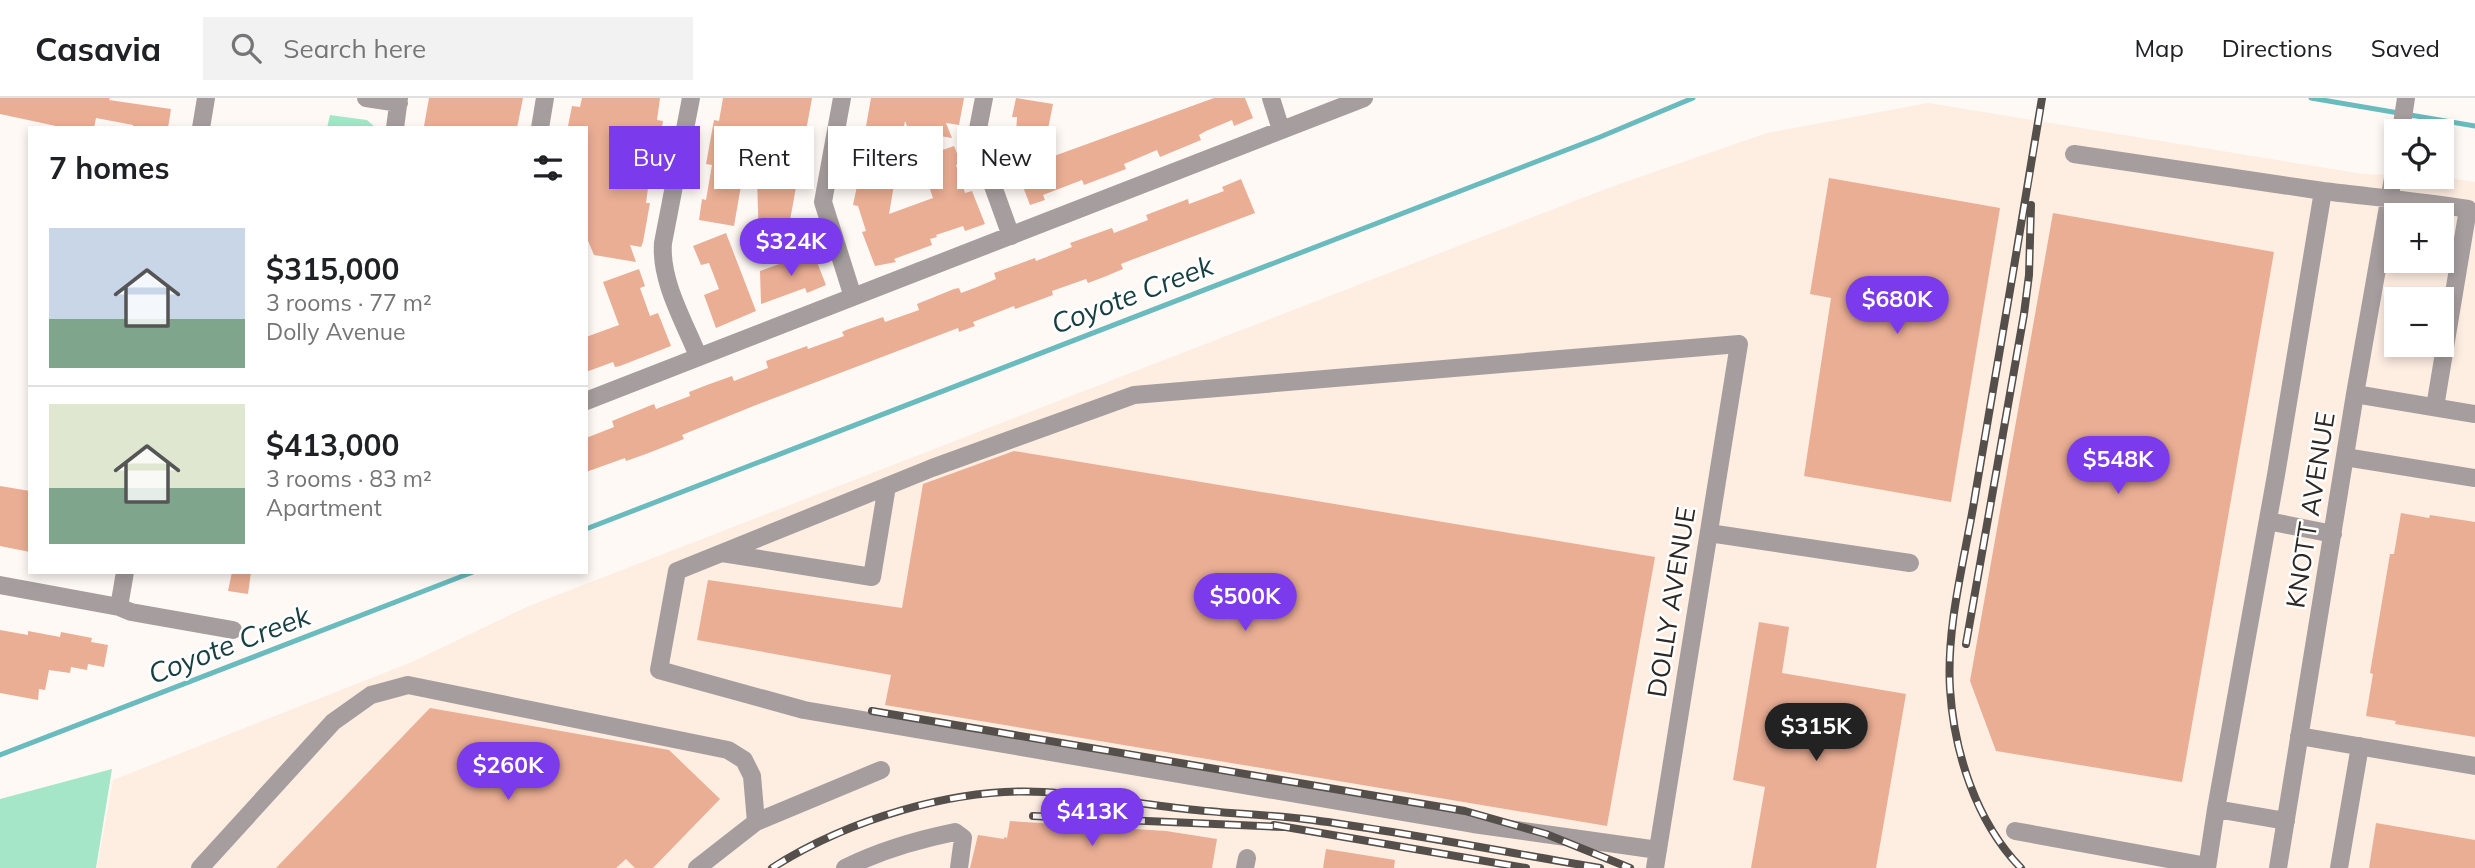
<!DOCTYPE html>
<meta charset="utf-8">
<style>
body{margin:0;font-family:Mulish,sans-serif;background:#f2f2f2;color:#202124;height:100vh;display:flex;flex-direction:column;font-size:26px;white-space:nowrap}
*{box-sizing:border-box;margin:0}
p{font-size:23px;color:#757577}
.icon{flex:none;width:38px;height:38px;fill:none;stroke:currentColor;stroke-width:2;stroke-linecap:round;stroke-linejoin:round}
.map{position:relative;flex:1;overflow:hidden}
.drawer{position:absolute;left:28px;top:28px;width:560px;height:448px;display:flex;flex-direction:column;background:#fff;border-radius:0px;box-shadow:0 4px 10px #0003}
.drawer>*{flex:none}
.top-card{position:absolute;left:609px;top:28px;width:665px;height:63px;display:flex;gap:14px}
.controls{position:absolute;left:2384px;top:21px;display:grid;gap:14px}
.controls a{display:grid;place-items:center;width:70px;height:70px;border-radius:0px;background:#fff;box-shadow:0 4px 10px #0003;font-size:35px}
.price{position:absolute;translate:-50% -60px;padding:0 16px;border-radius:24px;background:#7c3aed;color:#fff;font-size:23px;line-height:46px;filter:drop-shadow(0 2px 4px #0008)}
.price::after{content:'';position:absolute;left:50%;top:42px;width:21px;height:16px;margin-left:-10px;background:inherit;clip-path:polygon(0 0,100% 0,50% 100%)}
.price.on{background:#222;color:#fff}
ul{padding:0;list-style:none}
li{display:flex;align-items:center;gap:21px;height:175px;padding:0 21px}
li+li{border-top:2px solid #e0e0e0}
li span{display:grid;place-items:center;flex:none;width:196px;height:140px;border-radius:0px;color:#555}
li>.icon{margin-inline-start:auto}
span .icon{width:84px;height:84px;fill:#fffc;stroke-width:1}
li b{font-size:30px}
h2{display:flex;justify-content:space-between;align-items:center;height:84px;padding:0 21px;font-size:30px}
.tag{padding:0 24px;border-radius:0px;background:#fff;box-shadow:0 4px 10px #0003;font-size:24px;line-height:63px}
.tag.on{background:#7c3aed;color:#fff}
header{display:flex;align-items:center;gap:42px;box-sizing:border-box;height:98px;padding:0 35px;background:#fff;border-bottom:2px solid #e0e0e0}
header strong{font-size:33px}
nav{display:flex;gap:38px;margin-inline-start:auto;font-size:24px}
.search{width:490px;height:63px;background:#f2f2f2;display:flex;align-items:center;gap:18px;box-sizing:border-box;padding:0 24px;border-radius:0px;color:#757577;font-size:26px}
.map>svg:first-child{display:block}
</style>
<header>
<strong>Casavia</strong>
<div class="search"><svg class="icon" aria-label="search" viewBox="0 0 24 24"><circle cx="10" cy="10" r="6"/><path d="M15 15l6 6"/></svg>Search here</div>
<nav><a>Map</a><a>Directions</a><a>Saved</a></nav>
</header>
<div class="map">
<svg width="2475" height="770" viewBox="0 0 2475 770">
<rect width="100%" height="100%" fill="#fff9f5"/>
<path fill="#feede1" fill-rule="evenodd" d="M1928 5 2363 76 2441 79 2475 84V770H97L113 682 412 564 529 508 1608 90 1767 35ZM2396 117H2441V163H2396ZM2396 201H2441V247H2396Z"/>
<path fill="#a5e6c8" d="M330 17 367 22 376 30H327Z
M112 671 96 770H0V701Z"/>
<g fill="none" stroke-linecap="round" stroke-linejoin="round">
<path stroke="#69bbbe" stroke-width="5" d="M2311 0 2475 28
M586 431 1600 39 1693 0
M0 657 473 474"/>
</g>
<path fill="#eaae94" d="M0 0H110L109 2 171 11 168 30H133V27L96 20 94 30H56V28L0 16Z
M429 0H523L517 30 424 28Z
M582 0H660L657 22 663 23 656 64 655 68H651L646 105H650L643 144 641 149 630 147 636 164 594 157 586 138V30L568 28 572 8 580 9Z
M723 0H812L804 44 811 45 803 90 796 89 789 128H797V146L759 147 756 47H748L734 128 699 122 702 101 706 102 712 67 706 66 714 22 719 23Z
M871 0H964L959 27 946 25 952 40 909 33 905 23 889 116 933 100 919 60 954 48 961 65 956 67 965 95 972 93 985 126 965 133 963 128 936 137 937 139 930 141 932 147 894 161 896 164 875 168 862 134 866 133 858 108 853 107 857 88 861 89 868 52 862 51Z
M1016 0 1053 6 1046 41 1016 36 1017 19H1012Z
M1214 0H1245L1253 20 1234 28 1232 22 1206 33 1199 37 1201 42 1160 59 1157 52 1124 66 1126 71 1084 87 1082 82 1043 97 1045 102 1030 107 1017 73 1020 72 1018 65 1044 55 1043 62Z
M1829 80 2000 110 1951 404 1804 378 1831 200 1810 196Z
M1241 81 1255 115 1126 164 1121 166 1123 171 1104 179 1088 185 1086 181 1052 193 1053 197 1015 211 1014 208 973 224 975 228 959 234 958 230 756 307 682 337 684 341 646 356 626 363 625 360 586 374V340L614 329 612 323 654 306 656 311 690 298 689 294 707 287 732 278 734 283 768 270 766 263 807 248 808 251 844 238 842 234 846 232 883 219 885 224 919 212 917 206 954 191 959 190 961 195 977 189 996 181 994 175 1035 160 1036 163 1072 149 1070 145 1112 130 1114 135 1148 122 1146 117 1188 101 1189 106 1224 93 1222 89Z
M2053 115 2274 154 2182 684 1996 653 1970 583Z
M726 135 756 213 716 230 704 197 719 191 709 165 701 167 693 148Z
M813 154 826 187 807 195 805 190 761 206 760 173Z
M639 171 645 188 640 190 650 218 658 215 671 248 620 268 615 269 613 264 586 274V239L619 227 603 184Z
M1014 353 1655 459 1607 728 885 607 891 577 697 542 708 482 902 510 923 386Z
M0 388 30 393V454L0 448Z
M2401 415 2429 420 2430 417 2475 424V639L2395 626 2396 623 2366 618 2373 576 2370 575 2390 456H2394Z
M232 474H251L248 496 228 493Z
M1759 524 1789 529 1782 575 1906 596 1876 770H1751L1765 689 1733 682Z
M0 532 28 537V533L60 539 61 534 92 540 91 544 108 547 104 569 88 566 87 572 71 569 70 575 49 572 45 592 39 591 38 602 0 595Z
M430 610 669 652 720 701 653 770H635L626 761 616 770H276Z
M1010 723 1166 733 1217 741 1212 770H970L978 737 1004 741V739L1007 740Z
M2376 725 2475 742V770H2369Z
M1326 751 1395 762 1394 770H1323Z"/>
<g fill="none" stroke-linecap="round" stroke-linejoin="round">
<path stroke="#a69e9e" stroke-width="18" d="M366 0 399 5
M691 0 663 145C660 183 684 223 698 258
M842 0 823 104 853 199
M984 0 976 41 1011 138
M1271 0 1281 32
M201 30 206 0
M395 30 399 0
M540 30 545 0
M2401 33 2406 0
M2074 56 2323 93
M2355 296 2475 316
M586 303 1364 0
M2345 359 2475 380
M2268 423 2333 436
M1709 435 1910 465
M722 455 872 479 887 388
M0 487 119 509 131 514 233 532
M119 509 125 474
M2299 638 2475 668
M2286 723 2216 711 2276 377 2323 93C2372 99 2420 103 2468 111L2435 309
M2015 733 2207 768
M200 770 333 624 371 597 408 587 728 652 744 662 752 678 756 724 881 672
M697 770 756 724
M845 770C881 752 916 742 955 734L963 740 959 770
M1245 770 1247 760
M1655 770 1739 246 1134 297 932 370 677 473 659 572 804 612 1473 726 1658 752
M2207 770 2216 711
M2278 770 2355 296 2396 63
M2339 770 2360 648"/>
<g stroke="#554f4c" stroke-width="8">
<path id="rail" d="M1966 546 2024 216 2029 177 2031 107
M872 613 1465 713 1546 736 1630 770
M1033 718 1283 729
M1274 727 1526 770
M772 770C847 722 954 689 1044 694 1095 697 1145 707 1196 712 1235 716 1274 717 1313 722 1409 735 1504 754 1600 770
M2021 770C1976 724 1954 654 1950 591 1946 525 1966 457 1976 392 1998 261 2021 131 2042 0"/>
</g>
<use href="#rail" stroke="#fff" stroke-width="5" stroke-dasharray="16" stroke-linecap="butt"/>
</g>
<g text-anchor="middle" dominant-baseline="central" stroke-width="5" stroke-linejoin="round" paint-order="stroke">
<g font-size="26" fill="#2e2825" stroke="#fff">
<text transform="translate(2310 412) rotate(-81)">KNOTT AVENUE</text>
<text transform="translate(1671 504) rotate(-81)">DOLLY AVENUE</text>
</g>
<g font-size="28" font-style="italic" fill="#173e40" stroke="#fff">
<text transform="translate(1132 196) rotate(-21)">Coyote Creek</text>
<text transform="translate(229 546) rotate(-21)">Coyote Creek</text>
</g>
</g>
</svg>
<div class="controls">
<a><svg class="icon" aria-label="locate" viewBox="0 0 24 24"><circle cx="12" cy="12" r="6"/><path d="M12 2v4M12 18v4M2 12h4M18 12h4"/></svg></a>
<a>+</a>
<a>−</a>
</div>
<b class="price" style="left:791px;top:180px">$324K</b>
<b class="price" style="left:1897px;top:238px">$680K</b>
<b class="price" style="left:2118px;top:398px">$548K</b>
<b class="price" style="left:1245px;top:535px">$500K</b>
<b class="price on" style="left:1816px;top:665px">$315K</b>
<b class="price" style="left:508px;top:704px">$260K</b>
<b class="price" style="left:1092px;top:750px">$413K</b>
<div class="top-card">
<a class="tag on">Buy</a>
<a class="tag">Rent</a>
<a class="tag">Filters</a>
<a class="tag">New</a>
</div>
<section class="drawer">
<h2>7 homes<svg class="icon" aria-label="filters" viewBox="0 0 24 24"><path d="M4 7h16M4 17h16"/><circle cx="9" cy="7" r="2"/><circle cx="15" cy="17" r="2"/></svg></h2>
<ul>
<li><span style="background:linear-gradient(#c9d6e8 65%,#7fa58c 0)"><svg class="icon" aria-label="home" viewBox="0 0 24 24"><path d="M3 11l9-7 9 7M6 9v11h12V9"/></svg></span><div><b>$315,000</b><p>3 rooms · 77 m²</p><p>Dolly Avenue</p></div></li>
<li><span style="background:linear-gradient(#dfe7d0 60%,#7fa58c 0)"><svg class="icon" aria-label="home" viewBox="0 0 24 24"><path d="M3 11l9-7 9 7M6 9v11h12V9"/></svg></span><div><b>$413,000</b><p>3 rooms · 83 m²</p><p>Apartment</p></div></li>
</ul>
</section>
</div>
